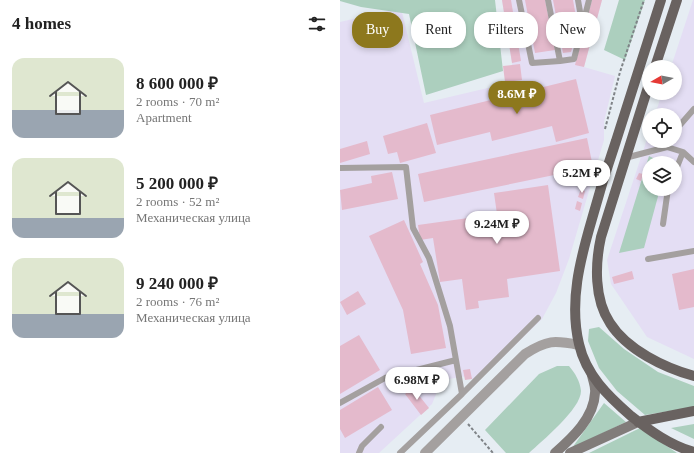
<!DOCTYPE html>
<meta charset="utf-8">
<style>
body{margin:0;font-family:Georgia,serif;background:#f2f2f2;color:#222;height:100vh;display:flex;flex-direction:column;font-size:15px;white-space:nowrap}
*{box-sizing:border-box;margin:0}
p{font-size:13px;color:#767676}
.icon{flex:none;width:22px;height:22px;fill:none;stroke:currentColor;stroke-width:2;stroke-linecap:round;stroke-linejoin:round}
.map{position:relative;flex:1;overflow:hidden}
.drawer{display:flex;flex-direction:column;background:#fff;width:340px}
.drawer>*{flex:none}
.banner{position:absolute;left:12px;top:12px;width:282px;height:36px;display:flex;gap:8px}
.needle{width:26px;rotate:261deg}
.controls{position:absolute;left:302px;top:60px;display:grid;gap:8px}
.controls a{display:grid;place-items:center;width:40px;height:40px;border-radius:50%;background:#fff;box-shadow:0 2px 6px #0003;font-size:20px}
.price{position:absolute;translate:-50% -34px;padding:0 9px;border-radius:14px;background:#fff;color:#222;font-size:13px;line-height:26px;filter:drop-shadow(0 1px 2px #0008)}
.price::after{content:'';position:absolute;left:50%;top:24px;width:12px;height:9px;margin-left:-6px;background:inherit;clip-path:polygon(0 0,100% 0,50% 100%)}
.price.current{background:#8d781d;color:#fff}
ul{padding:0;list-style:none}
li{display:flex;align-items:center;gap:12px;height:100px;padding:0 12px}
li span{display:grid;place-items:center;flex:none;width:112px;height:80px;border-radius:12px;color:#555}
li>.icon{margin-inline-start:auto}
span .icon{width:48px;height:48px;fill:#fffc;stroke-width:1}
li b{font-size:17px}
h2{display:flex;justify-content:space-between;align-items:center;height:48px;padding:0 12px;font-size:17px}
.chip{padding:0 14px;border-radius:16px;background:#fff;box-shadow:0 2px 6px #0003;font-size:14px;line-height:36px}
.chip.current{background:#8d781d;color:#fff}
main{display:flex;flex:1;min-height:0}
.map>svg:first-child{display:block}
</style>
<main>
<section class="drawer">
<h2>4 homes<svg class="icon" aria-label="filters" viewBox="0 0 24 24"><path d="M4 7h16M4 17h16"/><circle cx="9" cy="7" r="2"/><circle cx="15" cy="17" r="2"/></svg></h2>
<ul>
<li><span style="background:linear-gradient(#dfe7d0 65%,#9aa5b1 0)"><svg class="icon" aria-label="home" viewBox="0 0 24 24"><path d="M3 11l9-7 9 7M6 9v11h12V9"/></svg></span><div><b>8 600 000 ₽</b><p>2 rooms · 70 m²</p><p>Apartment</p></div></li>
<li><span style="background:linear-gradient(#dfe7d0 75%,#9aa5b1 0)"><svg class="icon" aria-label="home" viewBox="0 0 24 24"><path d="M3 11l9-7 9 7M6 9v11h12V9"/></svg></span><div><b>5 200 000 ₽</b><p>2 rooms · 52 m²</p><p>Механическая улица</p></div></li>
<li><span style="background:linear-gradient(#dfe7d0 70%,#9aa5b1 0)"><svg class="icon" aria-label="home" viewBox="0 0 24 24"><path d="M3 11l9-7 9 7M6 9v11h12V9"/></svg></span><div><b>9 240 000 ₽</b><p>2 rooms · 76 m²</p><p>Механическая улица</p></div></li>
</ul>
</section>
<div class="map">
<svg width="354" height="453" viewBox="0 0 354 453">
<rect width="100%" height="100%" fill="#e6edf3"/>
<path fill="#e4def4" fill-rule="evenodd" d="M162 0H262L244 67 275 76 264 122V140L229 259 216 293 202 319 136 383 128 376 102 380 92 404 39 453H0V22L61 8 84 103 173 82 172 63Z
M353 0H354V359L307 337 271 284 267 260 309 133V141H335V115H315L322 93H335V67H331ZM309 163H335V189H309Z"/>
<path fill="#accfbe" d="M0 0H155L163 71 86 95 69 14 21 7 0 1Z
M279 0H305L285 60 264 50Z
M309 156 323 163H309V189H320L304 248 279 253Z
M259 327 284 349 318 372 354 386V407L305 415 277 391 259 368 248 341 249 329Z
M217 366H229C235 373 240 381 241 391 241 409 202 441 189 453H166L145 430 199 374Z
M264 403 286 422 232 448Z
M354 424V439L331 428Z
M300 428 337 453H249Z"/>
<path fill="#e4bacc" d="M162 0H171L181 61 172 63Z
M185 0H205L215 50 195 53Z
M213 0H233L238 28 231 52 223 53Z
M252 0H262L244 67 235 65Z
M180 64 182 80 165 82 163 66Z
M236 79 249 133 216 142 212 126 152 141 150 132 97 145 90 115Z
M87 123 96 153 60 163 57 152 48 154 43 136Z
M247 138 253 167 84 202 78 174Z
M27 141 30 154 0 163V149Z
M52 172 58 199 2 210 0 190 32 183 31 176Z
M299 173 303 174 301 181 296 179Z
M208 185 220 271 167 279 169 297 138 301 139 308 126 310 122 279 100 282 93 238 80 240 78 225 157 214 154 193Z
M241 189 245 191 243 199 238 197Z
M237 201 242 203 240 211 235 209Z
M64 220 83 262 80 264 98 305 106 348 71 354 63 310 29 236Z
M354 269V307L339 310 332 274Z
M292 271 294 279 274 284 272 277Z
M18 291 26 304 7 315 0 302Z
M19 335 40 370 0 394V346Z
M130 369 132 379 125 380 123 370Z
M38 387 52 410 5 438 0 429V410Z
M73 388 89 408 81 415 65 394Z"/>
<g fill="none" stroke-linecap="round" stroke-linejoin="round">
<path stroke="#7f8387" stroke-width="2" stroke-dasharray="3 2" stroke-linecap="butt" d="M265 129 280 72 304 0
M128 424 153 453"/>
<path stroke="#a4a09f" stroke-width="6" d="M179 0 192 63 220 61 234 59 249 0
M208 0 220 61
M238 0 242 23
M335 134 340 125 354 109
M285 158 327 147 343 152 354 162
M0 168 66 167 73 228 89 258 110 326 122 394
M335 172 343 152
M323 224 328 189
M308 259 354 251
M0 403 45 378 116 360
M19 453 22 446 41 427
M60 453 122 394 198 318"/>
<path stroke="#a4a09f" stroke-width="10" d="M85 453 185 354C207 340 214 340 239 345"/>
<path stroke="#817c7a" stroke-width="10" d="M215 453C232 438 254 418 255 393 256 387 253 381 252 375
M230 453 298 422"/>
<path stroke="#696260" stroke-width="10" d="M321 0C306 47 291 94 276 141 267 167 259 193 252 219 240 260 229 302 239 344 246 375 268 396 291 416 309 430 331 446 354 452
M315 67 337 0
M309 84 261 237C255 264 254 299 270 323 287 350 325 368 354 376
M298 422 354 411"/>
</g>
</svg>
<div class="controls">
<a><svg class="needle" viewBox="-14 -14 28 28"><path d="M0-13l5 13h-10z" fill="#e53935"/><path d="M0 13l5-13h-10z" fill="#767676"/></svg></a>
<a><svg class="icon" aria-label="locate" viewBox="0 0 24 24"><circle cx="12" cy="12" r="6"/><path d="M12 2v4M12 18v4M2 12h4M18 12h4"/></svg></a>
<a><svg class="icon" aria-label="layers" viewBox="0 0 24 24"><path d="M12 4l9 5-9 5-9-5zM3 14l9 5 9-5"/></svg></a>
</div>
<b class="price current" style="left:177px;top:115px">8.6M ₽</b>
<b class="price" style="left:242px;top:194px">5.2M ₽</b>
<b class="price" style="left:157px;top:245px">9.24M ₽</b>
<b class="price" style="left:77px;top:401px">6.98M ₽</b>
<div class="banner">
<a class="chip current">Buy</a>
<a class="chip">Rent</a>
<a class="chip">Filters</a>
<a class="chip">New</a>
</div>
</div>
</main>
